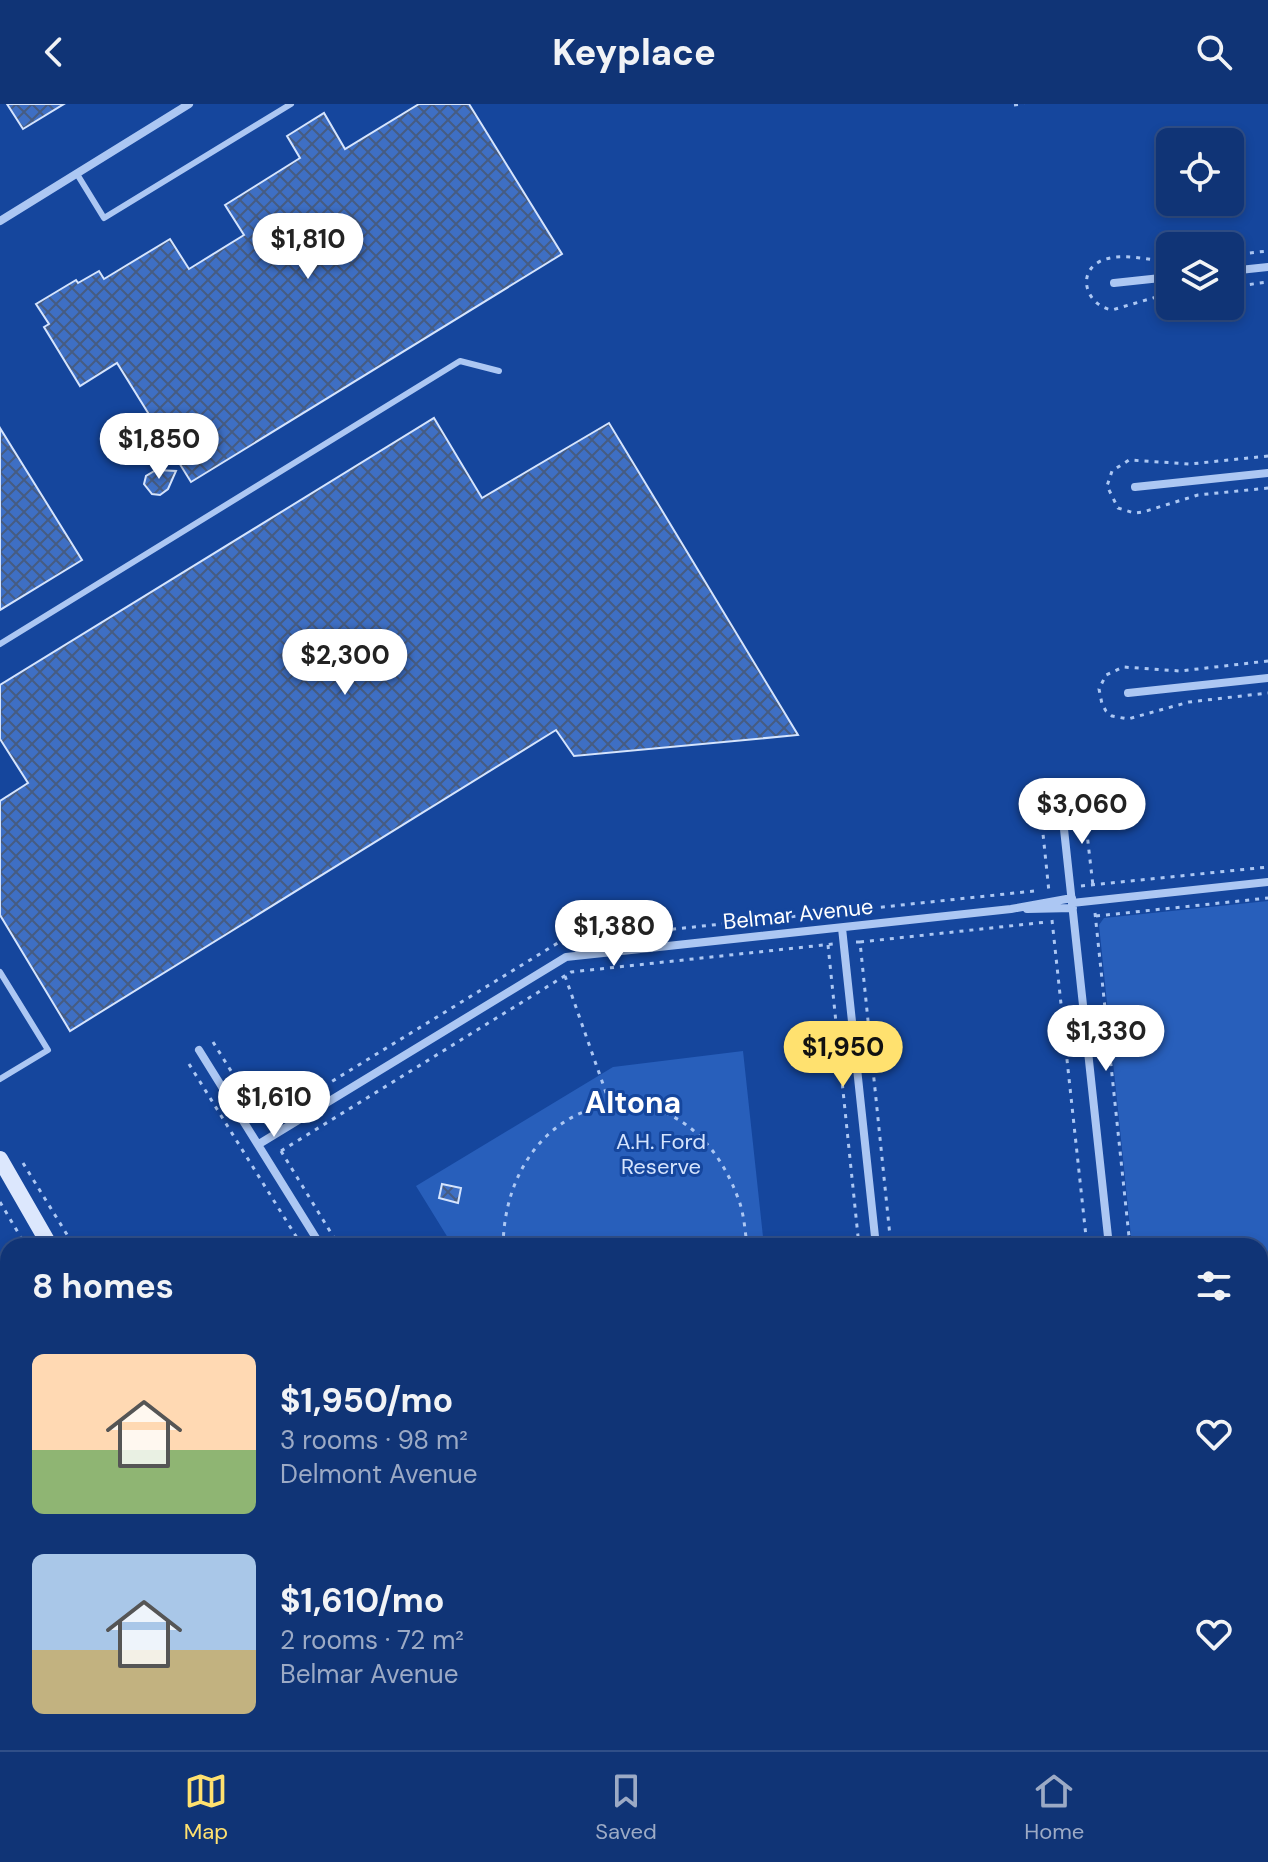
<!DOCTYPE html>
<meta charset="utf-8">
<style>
body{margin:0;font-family:"DM Sans",sans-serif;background:#193c7b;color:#f1f3f6;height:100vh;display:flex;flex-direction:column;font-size:30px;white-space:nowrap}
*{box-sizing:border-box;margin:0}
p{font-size:26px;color:#9caac5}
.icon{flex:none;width:44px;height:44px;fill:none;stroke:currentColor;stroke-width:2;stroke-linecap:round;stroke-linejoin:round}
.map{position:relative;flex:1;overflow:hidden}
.side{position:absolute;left:0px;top:1134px;width:1268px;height:512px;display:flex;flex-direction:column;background:#103476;border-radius:24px 24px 0 0;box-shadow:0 4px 12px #0003,0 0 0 2px #304f88}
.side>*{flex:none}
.fabs{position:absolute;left:1156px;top:24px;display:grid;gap:16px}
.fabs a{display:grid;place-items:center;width:88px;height:88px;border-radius:12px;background:#103476;box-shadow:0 4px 12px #0003,0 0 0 2px #304f88;font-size:40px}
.price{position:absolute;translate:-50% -68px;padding:0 18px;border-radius:28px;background:#fff;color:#222;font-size:26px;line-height:52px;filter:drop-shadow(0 2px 4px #0008)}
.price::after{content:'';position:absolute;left:50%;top:48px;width:24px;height:18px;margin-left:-12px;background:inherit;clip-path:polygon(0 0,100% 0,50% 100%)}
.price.selected{background:#ffe16f;color:#111}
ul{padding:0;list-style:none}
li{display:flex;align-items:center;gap:24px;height:200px;padding:0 32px}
li span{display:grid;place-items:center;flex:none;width:224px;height:160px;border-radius:12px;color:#555}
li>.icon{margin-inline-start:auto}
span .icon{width:96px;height:96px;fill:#fffc;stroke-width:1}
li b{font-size:34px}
h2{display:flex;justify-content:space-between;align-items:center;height:96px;padding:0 32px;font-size:34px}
header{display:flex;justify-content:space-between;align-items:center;height:104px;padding:0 32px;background:#103476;font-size:36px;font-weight:800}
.tab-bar{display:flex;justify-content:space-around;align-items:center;height:112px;border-top:2px solid #304f88;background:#103476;font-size:22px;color:#9caac5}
.tab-bar a{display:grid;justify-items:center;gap:4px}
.tab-bar .selected{color:#ffe16f}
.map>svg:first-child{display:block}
</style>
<header><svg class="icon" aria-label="back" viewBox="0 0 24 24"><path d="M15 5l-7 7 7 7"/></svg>Keyplace<svg class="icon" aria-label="search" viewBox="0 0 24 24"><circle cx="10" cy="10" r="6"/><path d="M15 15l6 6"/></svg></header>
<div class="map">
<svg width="1268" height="1646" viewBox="0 0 1268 1646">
<defs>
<pattern id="building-cross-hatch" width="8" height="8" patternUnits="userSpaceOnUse" patternTransform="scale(2)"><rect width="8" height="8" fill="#3e6fc4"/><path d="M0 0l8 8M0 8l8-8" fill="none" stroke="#465c82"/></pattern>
</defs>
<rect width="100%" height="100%" fill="#15469d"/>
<path fill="#285fbb" d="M1268 797V1192L1260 1199V1142H1132L1099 821 1104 814Z
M743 947 764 1142H453L416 1082 613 963Z
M1260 1215H1268V1543L1260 1544Z
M0 1597 8 1610V1638H26L31 1646H0Z"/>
<path fill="url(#building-cross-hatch)" stroke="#d5e4fd" stroke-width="2" d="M7 0H64L23 25Z
M419 0H469L562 150 191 378 117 259 80 282 44 223 49 220 36 200 76 176 78 179 99 167 104 175 170 135 189 165 244 131 225 101 300 54 287 32 324 9 345 45Z
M434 314 482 394 609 319 798 631 574 652 556 626 70 927 0 811V697L28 679 0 635V581Z
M0 324 82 456 0 506Z
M156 366 176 367 168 385 160 391 152 390 144 380 146 372Z
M442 1080 461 1084 458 1099 439 1094Z"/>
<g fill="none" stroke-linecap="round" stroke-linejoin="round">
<path stroke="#acc7f3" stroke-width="3" stroke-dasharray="4 6" stroke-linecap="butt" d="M1014 1 1024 0
M1230 151 1268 147
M1170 157C1149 157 1127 149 1106 155 1075 164 1084 201 1112 206L1170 189
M1230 183 1268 178
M1268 352 1190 360 1129 356 1112 367 1107 382 1118 404 1134 409 1143 408 1198 391 1268 384
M1268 557 1180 567 1123 563 1106 571 1099 585 1102 600 1106 607 1112 612 1128 615 1189 598 1268 589
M1082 686 1093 782
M1039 691 1049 788
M1081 782 1268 763
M1095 809 1130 1142
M1096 812 1268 794
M1052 816 1087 1142
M856 838H860L891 1142
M860 838 1047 818
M828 841 859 1142
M565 872 610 1000
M213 938 264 1020
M189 960 302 1142
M264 1019 561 837 1034 787
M281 1047 571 868 833 840
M281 1047 339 1142
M23 1059 74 1142
M0 1098 26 1142
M503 1142C506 986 682 942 738 1094 744 1109 745 1126 747 1142
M0 1342 8 1337
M0 1379 8 1374
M0 1531 8 1544
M1260 1546 1268 1545
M1260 1590 1268 1589
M0 1591 8 1604
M29 1638 34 1646
M66 1638 71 1646
M328 1638 333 1646
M379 1638 384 1646
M608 1638 613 1646
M645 1638 650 1646
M1027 1638 1028 1646
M1059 1638 1060 1646
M755 1646 768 1638
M850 1646 873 1638"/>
<path stroke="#acc7f3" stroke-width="6" d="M77 70 104 114 291 0
M0 540 460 257 499 267
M0 868 48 946 0 975"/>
<path stroke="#acc7f3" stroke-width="8" d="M0 117 189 0
M1230 167 1268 163
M1114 179 1170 173
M1135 383 1268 369
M1128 589 1268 574
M1060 688 1109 1142
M1072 799 1268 778
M1027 805 1073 804
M842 824 876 1142
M199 946 321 1142
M259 1040 566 853 1011 805 1072 794
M0 1361 8 1356
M0 1557 8 1570
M50 1638 54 1646
M626 1638 631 1646
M1044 1638 1045 1646"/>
<path stroke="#dce7fd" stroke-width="16" d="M0 1055 50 1142
M1260 1568 1268 1567
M353 1638 358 1646
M798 1646 814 1638"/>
</g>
<g text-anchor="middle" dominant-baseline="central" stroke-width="6" stroke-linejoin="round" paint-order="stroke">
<g font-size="22" fill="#fff" stroke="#15469d">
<text transform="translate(798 810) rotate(-6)">Belmar Avenue</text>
</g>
<g font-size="22" fill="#d5e4fd" stroke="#15469d">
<text x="661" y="1037">A.H. Ford<tspan x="661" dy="25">Reserve</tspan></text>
</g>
<g font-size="30" font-weight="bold" fill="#fff" stroke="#15469d">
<text x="633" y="998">Altona</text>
</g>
</g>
</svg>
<div class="fabs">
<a><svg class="icon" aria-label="locate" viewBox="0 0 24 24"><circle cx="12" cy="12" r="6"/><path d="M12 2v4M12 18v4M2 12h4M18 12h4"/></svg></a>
<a><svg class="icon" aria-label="layers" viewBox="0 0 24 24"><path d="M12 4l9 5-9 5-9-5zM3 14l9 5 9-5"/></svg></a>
</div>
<b class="price" style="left:308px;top:177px">$1,810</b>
<b class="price" style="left:159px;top:377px">$1,850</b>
<b class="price" style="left:345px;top:593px">$2,300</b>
<b class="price" style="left:1082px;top:742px">$3,060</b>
<b class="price" style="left:614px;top:864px">$1,380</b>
<b class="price" style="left:1106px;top:969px">$1,330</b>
<b class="price selected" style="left:843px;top:985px">$1,950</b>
<b class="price" style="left:274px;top:1035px">$1,610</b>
<section class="side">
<h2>8 homes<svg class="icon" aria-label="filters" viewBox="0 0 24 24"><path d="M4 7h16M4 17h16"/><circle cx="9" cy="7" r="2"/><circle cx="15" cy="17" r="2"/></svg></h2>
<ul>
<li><span style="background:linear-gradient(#ffd9b3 60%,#8fb573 0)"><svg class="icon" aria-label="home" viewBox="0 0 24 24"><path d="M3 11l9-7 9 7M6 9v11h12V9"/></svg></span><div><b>$1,950/mo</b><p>3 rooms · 98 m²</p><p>Delmont Avenue</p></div><svg class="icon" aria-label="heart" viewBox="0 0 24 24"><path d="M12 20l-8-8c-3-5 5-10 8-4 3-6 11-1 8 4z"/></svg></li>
<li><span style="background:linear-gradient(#a9c7e8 60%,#c2b280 0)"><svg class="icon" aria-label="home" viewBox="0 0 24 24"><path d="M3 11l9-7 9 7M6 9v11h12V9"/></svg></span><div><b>$1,610/mo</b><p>2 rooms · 72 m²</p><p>Belmar Avenue</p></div><svg class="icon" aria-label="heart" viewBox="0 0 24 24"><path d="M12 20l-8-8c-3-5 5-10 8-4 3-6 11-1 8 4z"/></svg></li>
</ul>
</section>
</div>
<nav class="tab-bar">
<a class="selected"><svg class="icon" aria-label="map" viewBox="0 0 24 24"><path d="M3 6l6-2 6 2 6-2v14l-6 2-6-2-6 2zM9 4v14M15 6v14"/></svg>Map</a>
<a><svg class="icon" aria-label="saved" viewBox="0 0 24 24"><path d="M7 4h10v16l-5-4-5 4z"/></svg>Saved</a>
<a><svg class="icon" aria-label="home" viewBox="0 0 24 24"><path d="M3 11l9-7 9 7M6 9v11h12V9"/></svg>Home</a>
</nav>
